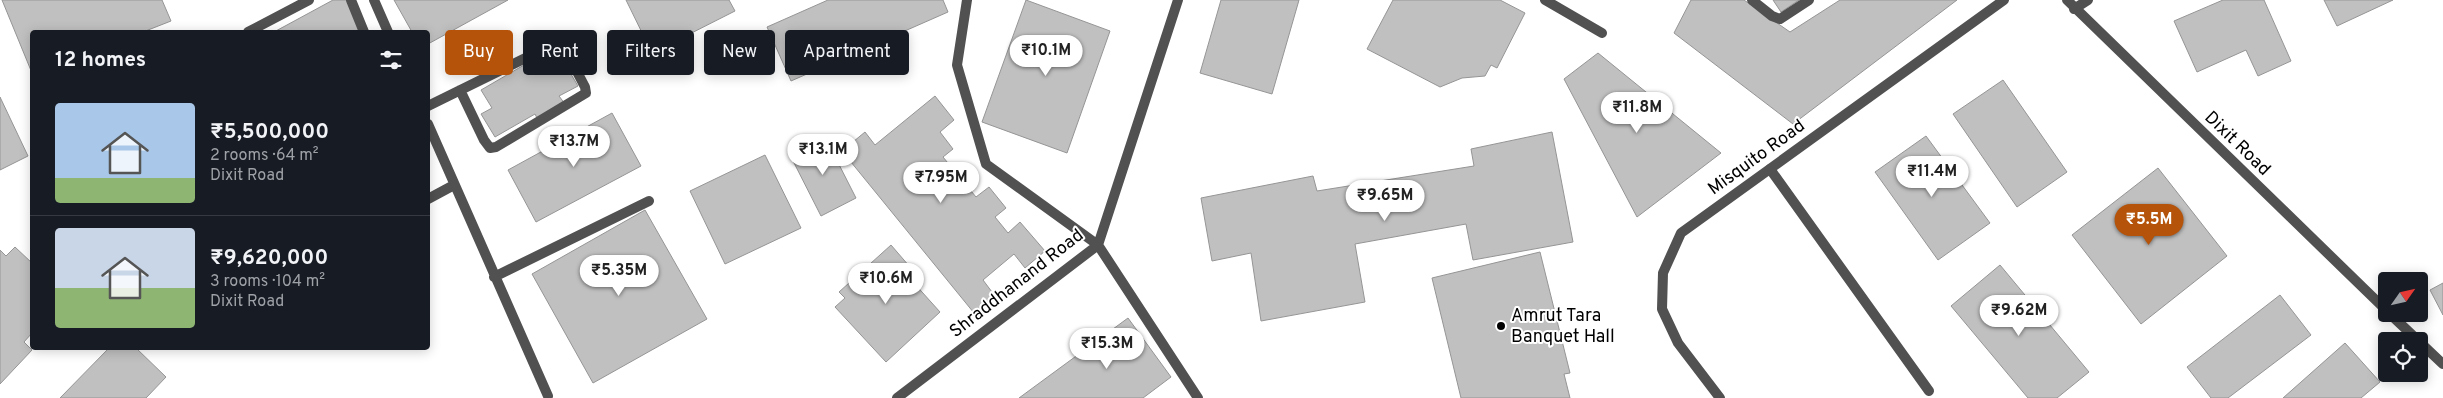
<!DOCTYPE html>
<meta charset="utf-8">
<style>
body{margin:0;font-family:Overpass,sans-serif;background:#242831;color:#f1f3f6;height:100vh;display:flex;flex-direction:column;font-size:19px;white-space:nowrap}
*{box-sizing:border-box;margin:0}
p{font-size:16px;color:#9ea1a6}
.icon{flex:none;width:28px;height:28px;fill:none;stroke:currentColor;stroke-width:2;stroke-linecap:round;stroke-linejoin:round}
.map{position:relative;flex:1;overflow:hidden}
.side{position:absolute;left:30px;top:30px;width:400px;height:320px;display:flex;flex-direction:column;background:#171b24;border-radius:5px;box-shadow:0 2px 12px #0003}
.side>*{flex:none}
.hud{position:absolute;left:445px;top:30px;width:475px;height:45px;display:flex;gap:10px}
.needle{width:32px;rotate:56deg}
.tools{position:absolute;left:2378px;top:272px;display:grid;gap:10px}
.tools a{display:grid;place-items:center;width:50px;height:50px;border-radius:5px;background:#171b24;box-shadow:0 2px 12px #0003;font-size:25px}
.price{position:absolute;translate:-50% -42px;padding:0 11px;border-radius:18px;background:#fff;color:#222;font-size:16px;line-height:32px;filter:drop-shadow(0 1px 2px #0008)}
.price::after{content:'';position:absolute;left:50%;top:30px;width:15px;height:11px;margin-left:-8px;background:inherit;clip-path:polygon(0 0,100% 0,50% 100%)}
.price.selected{background:#b45309;color:#fff}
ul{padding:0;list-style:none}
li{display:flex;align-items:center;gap:15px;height:125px;padding:0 25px}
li+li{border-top:1px solid #363941}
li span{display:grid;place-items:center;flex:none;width:140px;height:100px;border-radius:5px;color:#555}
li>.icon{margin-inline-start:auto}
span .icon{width:60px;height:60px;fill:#fffc;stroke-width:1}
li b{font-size:21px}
h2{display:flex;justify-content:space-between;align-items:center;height:60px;padding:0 25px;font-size:21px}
.pill{padding:0 18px;border-radius:5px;background:#171b24;box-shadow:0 2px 12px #0003;font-size:18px;line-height:45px}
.pill.selected{background:#b45309;color:#fff}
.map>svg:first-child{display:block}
</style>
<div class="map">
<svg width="2443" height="398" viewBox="0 0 2443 398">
<rect width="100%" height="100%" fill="#fff"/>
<path fill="#c0c0c0" stroke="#959595" d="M2 0H162L171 21 143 32H32V73Z
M333 0H348L362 32H274Z
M394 0H508L428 44V32H412Z
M626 0H729L735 11 652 53Z
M828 0H943L948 12 791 81 767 27Z
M1026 0 1110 31 1067 153 982 122Z
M1221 0H1299L1272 94 1200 73Z
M1393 0H1500L1525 13 1497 68 1491 65 1485 76 1462 78 1440 87 1367 49Z
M1691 0H1744L1790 32 1840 0H1957L1793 124 1674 33Z
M1773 0H1799L1781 12Z
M2223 0H2264L2291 61 2258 76 2246 50 2197 72 2174 21Z
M2324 0H2393L2337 26Z
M555 47 578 86 559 96 565 104 538 120 535 114 495 137 481 114 492 108 481 90Z
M1598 53 1721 153 1637 217 1564 79Z
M2003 80 2067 172 2017 207 1953 114Z
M935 96 954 120 940 132 953 149 943 157 976 197 989 187 1006 208 995 217 1008 233 1020 222 1045 251 1025 268 1014 254 983 280 995 296 974 313 842 151 865 132 875 145Z
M0 97 28 156 0 170Z
M612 113 641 166 536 222 508 170Z
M1552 132 1573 242 1473 260 1466 224 1355 244 1365 302 1261 321 1251 253 1212 261 1201 198 1313 176 1317 191 1474 166 1471 149Z
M824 135 856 198 821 216 789 153Z
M1926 136 1990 223 1938 260 1875 172Z
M765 155 801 228 725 264 690 191Z
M2158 168 2227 256 2141 324 2072 235Z
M645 210 707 319 593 383 532 274Z
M891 245 910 267 904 272 940 312 886 362 835 307 845 298 839 292Z
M15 247 32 263V333L24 342 32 350 0 384V250L6 256Z
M1540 252 1570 373 1564 374 1570 398H1461L1432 278Z
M2000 265 2089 372 2057 398H2028L1951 306Z
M2443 283V315L2430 290Z
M2280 295 2311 335 2228 398H2211L2187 367Z
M1128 318 1171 377 1143 398H1019Z
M2345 343 2380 382 2361 398H2283Z
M109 348H136L166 377 146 398H60Z"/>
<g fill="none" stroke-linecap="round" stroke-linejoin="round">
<path stroke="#515151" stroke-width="10" d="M1770 169 1929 391"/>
<path stroke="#515151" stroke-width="10" d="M351 0 364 32
M374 0 388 32
M967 0 957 65 986 164 1098 245 1198 398
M1545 0 1602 33
M1752 0 1772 16 1780 19 1809 0
M2067 0 2386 310
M2074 9 2088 0
M248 32 309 0
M428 106 556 43 564 47 585 87 586 93 496 147 490 148 484 140 460 90
M428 124 548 396
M428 199 454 185
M494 277 649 201
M2390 314 2443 364
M897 398 1098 245 1178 0
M1720 398 1678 343 1662 309 1663 273 1681 233 2004 0"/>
</g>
<circle fill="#000" stroke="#fff" stroke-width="2" cx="1501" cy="326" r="5"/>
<g text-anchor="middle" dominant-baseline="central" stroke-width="4" stroke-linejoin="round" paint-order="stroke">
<g font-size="18" fill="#000" stroke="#fff">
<text transform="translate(2237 144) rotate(44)">Dixit Road</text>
<text transform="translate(1757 158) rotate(-36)">Misquito Road</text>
<text transform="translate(1017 284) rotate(-38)">Shraddhanand Road</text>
</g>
<g font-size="18" fill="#000" stroke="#fff" text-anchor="start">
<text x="1511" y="316">Amrut Tara<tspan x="1511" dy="21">Banquet Hall</tspan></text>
</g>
</g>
</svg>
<div class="tools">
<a><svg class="needle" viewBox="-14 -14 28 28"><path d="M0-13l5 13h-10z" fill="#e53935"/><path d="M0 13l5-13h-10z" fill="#9ea1a6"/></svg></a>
<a><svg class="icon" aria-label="locate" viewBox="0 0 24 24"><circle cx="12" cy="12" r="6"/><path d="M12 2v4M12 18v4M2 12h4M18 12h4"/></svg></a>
</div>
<b class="price" style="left:1046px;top:77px">₹10.1M</b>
<b class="price" style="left:1637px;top:134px">₹11.8M</b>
<b class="price" style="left:574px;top:168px">₹13.7M</b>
<b class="price" style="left:823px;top:176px">₹13.1M</b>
<b class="price" style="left:1932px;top:198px">₹11.4M</b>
<b class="price" style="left:941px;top:204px">₹7.95M</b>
<b class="price" style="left:1385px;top:222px">₹9.65M</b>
<b class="price selected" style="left:2149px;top:246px">₹5.5M</b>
<b class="price" style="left:619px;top:297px">₹5.35M</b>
<b class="price" style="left:886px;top:305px">₹10.6M</b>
<b class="price" style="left:2019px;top:337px">₹9.62M</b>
<b class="price" style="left:1107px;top:370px">₹15.3M</b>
<div class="hud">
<a class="pill selected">Buy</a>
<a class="pill">Rent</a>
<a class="pill">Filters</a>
<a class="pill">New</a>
<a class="pill">Apartment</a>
</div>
<section class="side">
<h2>12 homes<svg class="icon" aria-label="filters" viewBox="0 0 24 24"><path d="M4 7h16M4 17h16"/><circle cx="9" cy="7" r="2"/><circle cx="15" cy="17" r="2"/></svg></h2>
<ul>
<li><span style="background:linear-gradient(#a9c7e8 75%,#8fb573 0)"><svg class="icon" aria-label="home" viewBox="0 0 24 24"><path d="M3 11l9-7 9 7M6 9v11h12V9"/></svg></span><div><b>₹5,500,000</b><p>2 rooms · 64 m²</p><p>Dixit Road</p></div></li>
<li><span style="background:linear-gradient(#c9d6e8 60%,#8fb573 0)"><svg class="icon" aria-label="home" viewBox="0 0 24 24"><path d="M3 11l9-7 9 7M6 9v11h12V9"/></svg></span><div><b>₹9,620,000</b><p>3 rooms · 104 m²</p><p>Dixit Road</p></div></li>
</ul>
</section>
</div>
